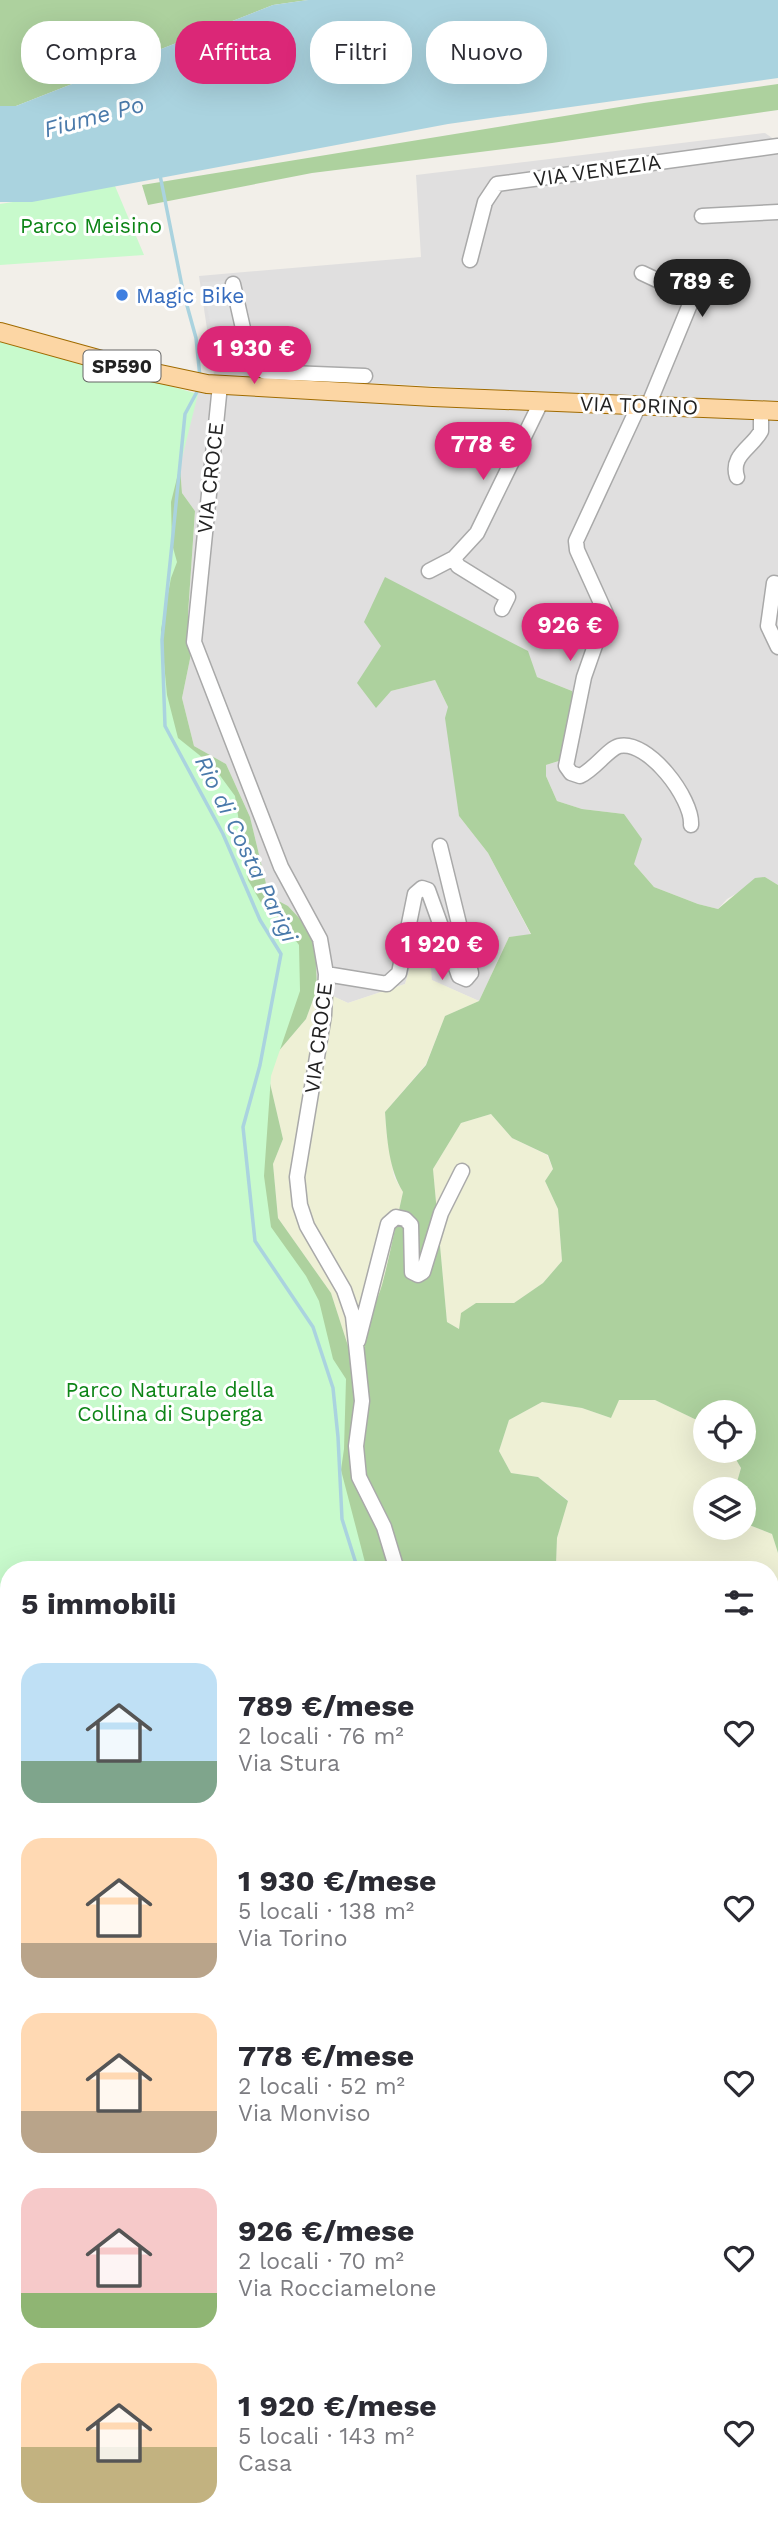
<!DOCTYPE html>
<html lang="it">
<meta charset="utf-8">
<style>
body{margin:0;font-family:"Work Sans",sans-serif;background:#f7f7f7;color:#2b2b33;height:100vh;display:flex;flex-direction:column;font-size:26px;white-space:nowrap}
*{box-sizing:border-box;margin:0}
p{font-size:23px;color:#7c7c81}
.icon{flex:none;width:38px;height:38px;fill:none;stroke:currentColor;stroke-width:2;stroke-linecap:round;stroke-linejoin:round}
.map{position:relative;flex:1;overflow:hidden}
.side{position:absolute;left:0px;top:1561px;width:779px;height:975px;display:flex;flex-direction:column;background:#fff;border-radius:28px 28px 0 0;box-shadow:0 7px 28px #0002}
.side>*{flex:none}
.hud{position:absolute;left:21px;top:21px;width:737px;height:63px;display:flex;gap:14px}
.controls{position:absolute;left:693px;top:1400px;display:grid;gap:14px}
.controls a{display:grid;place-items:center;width:63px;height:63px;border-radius:50%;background:#fff;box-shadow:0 7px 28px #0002;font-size:35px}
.price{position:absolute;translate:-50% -60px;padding:0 16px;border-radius:24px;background:#db2777;color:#fff;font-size:23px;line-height:46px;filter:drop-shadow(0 2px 4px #0008)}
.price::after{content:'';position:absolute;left:50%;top:42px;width:21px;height:16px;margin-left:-10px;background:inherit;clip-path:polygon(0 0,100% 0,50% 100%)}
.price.current{background:#222;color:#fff}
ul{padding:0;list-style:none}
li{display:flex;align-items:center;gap:21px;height:175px;padding:0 21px}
li span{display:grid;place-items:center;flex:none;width:196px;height:140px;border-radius:21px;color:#555}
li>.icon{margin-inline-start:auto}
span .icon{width:84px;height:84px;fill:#fffc;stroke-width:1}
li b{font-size:30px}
h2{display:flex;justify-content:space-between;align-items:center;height:84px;padding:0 21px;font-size:30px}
.tag{padding:0 24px;border-radius:28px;background:#fff;box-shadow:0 7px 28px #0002;font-size:24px;line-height:63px}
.tag.current{background:#db2777;color:#fff}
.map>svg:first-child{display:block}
</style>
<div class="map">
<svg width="778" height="2535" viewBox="0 0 778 2535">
<rect width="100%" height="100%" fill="#f2efe9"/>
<path fill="#e0dfdf" d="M765 133 778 142V404L214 375 199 276 421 257 416 175Z
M199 386 778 417V885L765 877 727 899 718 909 698 904 654 887 634 864 624 814 582 809 557 801 546 776V765L573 757 572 691 537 677 381 646 391 691 435 680 448 707 459 816 488 853 531 935 509 937 479 1001 431 980 429 945 419 939 405 984 348 1003 317 989 315 935 288 906 269 897 250 817 226 764 194 746 182 698 191 654 188 614 195 511 182 493 179 454Z"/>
<path fill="#eef0d5" d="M419 939 429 945 432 980 479 1001 445 1016 426 1064 385 1112 387 1137 394 1177 403 1192 383 1282 377 1301 368 1319 366 1338 349 1349 331 1293 278 1218 273 1164 283 1139 266 1066 306 1019 317 989 348 1003 405 984Z
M491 1114 512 1138 547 1155 553 1169 545 1181 558 1209 562 1261 543 1283 514 1303H476L462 1313 459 1329 447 1322 433 1169 461 1123Z
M618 1400H655L705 1424V1451H731L741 1468 735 1489H705V1528H744V1523L772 1534 778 1553V1583L773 1594 778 1601V1861L770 1854V1570H564L556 1565 557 1538 568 1500 538 1477 511 1473 499 1451 509 1420 542 1402 582 1408 611 1418Z"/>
<path fill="#add19e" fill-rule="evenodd" d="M0 0H308L273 5 16 106H0Z
M778 84V110L552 143 312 173 148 205 142 185 644 103Z
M179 454 182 493 195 511 188 614 191 654 182 698 194 746 226 764 250 817 269 896 288 906 315 935 317 989 306 1019 266 1066 283 1139 273 1164 278 1218 331 1293 349 1349 366 1338C368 1318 376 1304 382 1285 390 1255 396 1223 403 1192 389 1169 387 1140 385 1112L426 1065 445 1016 479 1001 509 937 531 934 488 853 459 816 445 718 448 707 435 680 391 691 376 708 357 683 381 646 364 622 385 577 528 651 537 677 572 691 578 731 562 760 546 765V776L557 801 582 809 624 814 642 839 634 864 654 887 698 904 718 909 755 878 765 877 778 885V1553L772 1534 744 1523V1489H735L741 1468 731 1451H744V1412H705V1424L655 1400H619L611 1418 582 1408 542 1402 509 1420 499 1451 511 1473 538 1477 568 1501 557 1538 556 1565 565 1570H9L0 2167V628ZM491 1114 512 1138 548 1155 553 1169 545 1181 558 1209 562 1261 543 1283 514 1303H476L461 1313 459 1329 447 1322 433 1169 461 1123Z
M770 1854 778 1861V2535H402L770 2527Z
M0 2234 9 2243V2527H82L63 2535H0Z
M114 2527H310L349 2535H121Z"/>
<path fill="#c8facc" d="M115 186 144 255 0 265V204Z
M0 338 198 394 171 502 172 544 177 562 171 578 161 630 167 695 178 738 213 766 235 796 248 880 263 906 279 918 299 945 300 991 271 1076 264 1176 271 1227 306 1276 319 1301 333 1359 346 1379 344 1449 341 1470 367 1570H9V2184L0 2176Z
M770 2083 778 2086V2535H367L310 2527H770Z"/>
<path fill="#e2e2e2" d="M229 281 247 364 219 366 202 282Z"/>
<path fill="#aad3df" d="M308 0H778V78L448 124 32 202H0V106H16L273 5Z"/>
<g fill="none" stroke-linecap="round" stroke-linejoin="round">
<path stroke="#aad3df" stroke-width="3.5" d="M160 175 183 291 196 338 200 377
M199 388 185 414 172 544 162 640 165 726 223 834 260 920 281 954 260 1065 243 1127 255 1241 313 1327 333 1388 338 1437 342 1519 358 1570
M770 2098 778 2103"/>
<g stroke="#a9a9a9" stroke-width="17">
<path id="minor" d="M702 216 778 212
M470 260 485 202 497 184 778 146
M642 273 693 297 648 406
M233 284 251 364 265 372 365 376
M220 385 194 642 281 867 320 939 326 974 324 1015 297 1177 300 1205 307 1226 344 1290 353 1316 362 1401 356 1446 359 1477 384 1527 397 1570
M639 405 576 541 577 550 606 614 584 677 566 766 571 773 580 776C595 769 608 749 619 746 648 739 693 799 691 825
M737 477C730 455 752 448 761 431V410
M454 558 458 566 508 597 502 609
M429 571 454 558 477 533 541 402
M778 584 774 583 768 626 778 647
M326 974 387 984 399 973 415 894 422 888 428 890 459 976 466 979 471 973 440 846
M358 1341 388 1224 396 1217 405 1219 411 1225 412 1272 418 1275 423 1272 441 1213 462 1171
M770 1885 778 1890
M0 2182 9 2192
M0 2407 9 2401
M343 2527 369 2532 374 2535"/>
</g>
<g stroke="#a06b00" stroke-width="20">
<path id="major" d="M0 332 127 367 207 384 433 397 778 411"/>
</g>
<use href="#minor" stroke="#fff" stroke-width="14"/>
<use href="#major" stroke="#fcd6a4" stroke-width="18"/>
<path stroke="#707070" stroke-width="2" d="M0 2213 9 2222
M231 2527 237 2535"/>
</g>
<circle fill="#3f7fe0" stroke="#fff" stroke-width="2.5" cx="122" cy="295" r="7"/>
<g text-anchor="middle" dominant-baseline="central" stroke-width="6" stroke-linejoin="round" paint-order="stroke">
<rect fill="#fff" stroke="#646464" stroke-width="2" x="83.5" y="350.5" width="77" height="31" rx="5"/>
<g font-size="19" font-weight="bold" fill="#222">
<text x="122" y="366">SP590</text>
</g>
<g font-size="21" fill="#222" stroke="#fff">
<text transform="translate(597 170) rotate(-8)">VIA VENEZIA</text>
<text transform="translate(639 405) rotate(2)">VIA TORINO</text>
<text transform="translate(210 478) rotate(-84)">VIA CROCE</text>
<text transform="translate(318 1038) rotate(-83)">VIA CROCE</text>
</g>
<g font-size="21" fill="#0c8416" stroke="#fff">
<text x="91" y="225">Parco Meisino</text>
<text x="170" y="1389">Parco Naturale della<tspan x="170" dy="24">Collina di Superga</tspan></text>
</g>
<g font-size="21" fill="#366cbe" stroke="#fff" text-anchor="start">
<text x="136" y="295">Magic Bike</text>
</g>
<g font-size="23" font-style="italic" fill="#4a7aab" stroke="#fff">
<text transform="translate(94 117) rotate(-15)">Fiume Po</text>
<text transform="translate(246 849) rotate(64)">Rio di Costa Parigi</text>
</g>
</g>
</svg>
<div class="controls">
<a><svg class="icon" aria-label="locate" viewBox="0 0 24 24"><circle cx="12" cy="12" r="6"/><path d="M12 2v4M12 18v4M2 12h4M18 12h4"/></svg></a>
<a><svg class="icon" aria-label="layers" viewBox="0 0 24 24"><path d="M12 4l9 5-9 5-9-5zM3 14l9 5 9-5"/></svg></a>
</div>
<b class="price current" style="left:702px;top:319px">789 €</b>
<b class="price" style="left:254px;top:386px">1 930 €</b>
<b class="price" style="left:483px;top:482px">778 €</b>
<b class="price" style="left:570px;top:663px">926 €</b>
<b class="price" style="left:442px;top:982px">1 920 €</b>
<div class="hud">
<a class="tag">Compra</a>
<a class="tag current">Affitta</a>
<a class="tag">Filtri</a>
<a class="tag">Nuovo</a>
</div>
<section class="side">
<h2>5 immobili<svg class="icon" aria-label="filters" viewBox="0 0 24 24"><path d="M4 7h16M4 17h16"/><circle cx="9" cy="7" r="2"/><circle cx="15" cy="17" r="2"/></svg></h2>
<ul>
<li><span style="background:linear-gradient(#bfe0f5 70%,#7fa58c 0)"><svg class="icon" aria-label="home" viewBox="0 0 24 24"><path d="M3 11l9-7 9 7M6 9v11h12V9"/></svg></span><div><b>789 €/mese</b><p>2 locali · 76 m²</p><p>Via Stura</p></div><svg class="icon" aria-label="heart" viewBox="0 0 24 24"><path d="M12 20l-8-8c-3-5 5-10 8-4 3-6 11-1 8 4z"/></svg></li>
<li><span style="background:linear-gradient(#ffd9b3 75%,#b9a48a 0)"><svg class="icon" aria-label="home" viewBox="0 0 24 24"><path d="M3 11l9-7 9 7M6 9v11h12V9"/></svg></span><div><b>1 930 €/mese</b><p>5 locali · 138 m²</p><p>Via Torino</p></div><svg class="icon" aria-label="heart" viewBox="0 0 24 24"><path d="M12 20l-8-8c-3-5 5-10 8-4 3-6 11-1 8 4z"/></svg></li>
<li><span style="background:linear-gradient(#ffd9b3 70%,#b9a48a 0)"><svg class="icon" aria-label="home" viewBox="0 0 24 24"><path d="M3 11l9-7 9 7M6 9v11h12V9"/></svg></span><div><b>778 €/mese</b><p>2 locali · 52 m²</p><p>Via Monviso</p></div><svg class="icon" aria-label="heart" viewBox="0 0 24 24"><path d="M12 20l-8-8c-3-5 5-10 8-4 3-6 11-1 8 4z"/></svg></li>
<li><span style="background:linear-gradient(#f6c9c9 75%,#8fb573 0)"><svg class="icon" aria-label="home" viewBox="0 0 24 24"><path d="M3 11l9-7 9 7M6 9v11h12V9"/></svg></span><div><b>926 €/mese</b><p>2 locali · 70 m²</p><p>Via Rocciamelone</p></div><svg class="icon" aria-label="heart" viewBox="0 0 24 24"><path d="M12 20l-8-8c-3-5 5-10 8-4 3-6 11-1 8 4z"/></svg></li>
<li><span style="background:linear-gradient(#ffd9b3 60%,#c2b280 0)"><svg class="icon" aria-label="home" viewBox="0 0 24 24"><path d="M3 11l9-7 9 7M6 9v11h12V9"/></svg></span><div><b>1 920 €/mese</b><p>5 locali · 143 m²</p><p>Casa</p></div><svg class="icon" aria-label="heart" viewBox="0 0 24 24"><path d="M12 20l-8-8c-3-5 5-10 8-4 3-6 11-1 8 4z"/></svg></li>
</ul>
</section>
</div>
